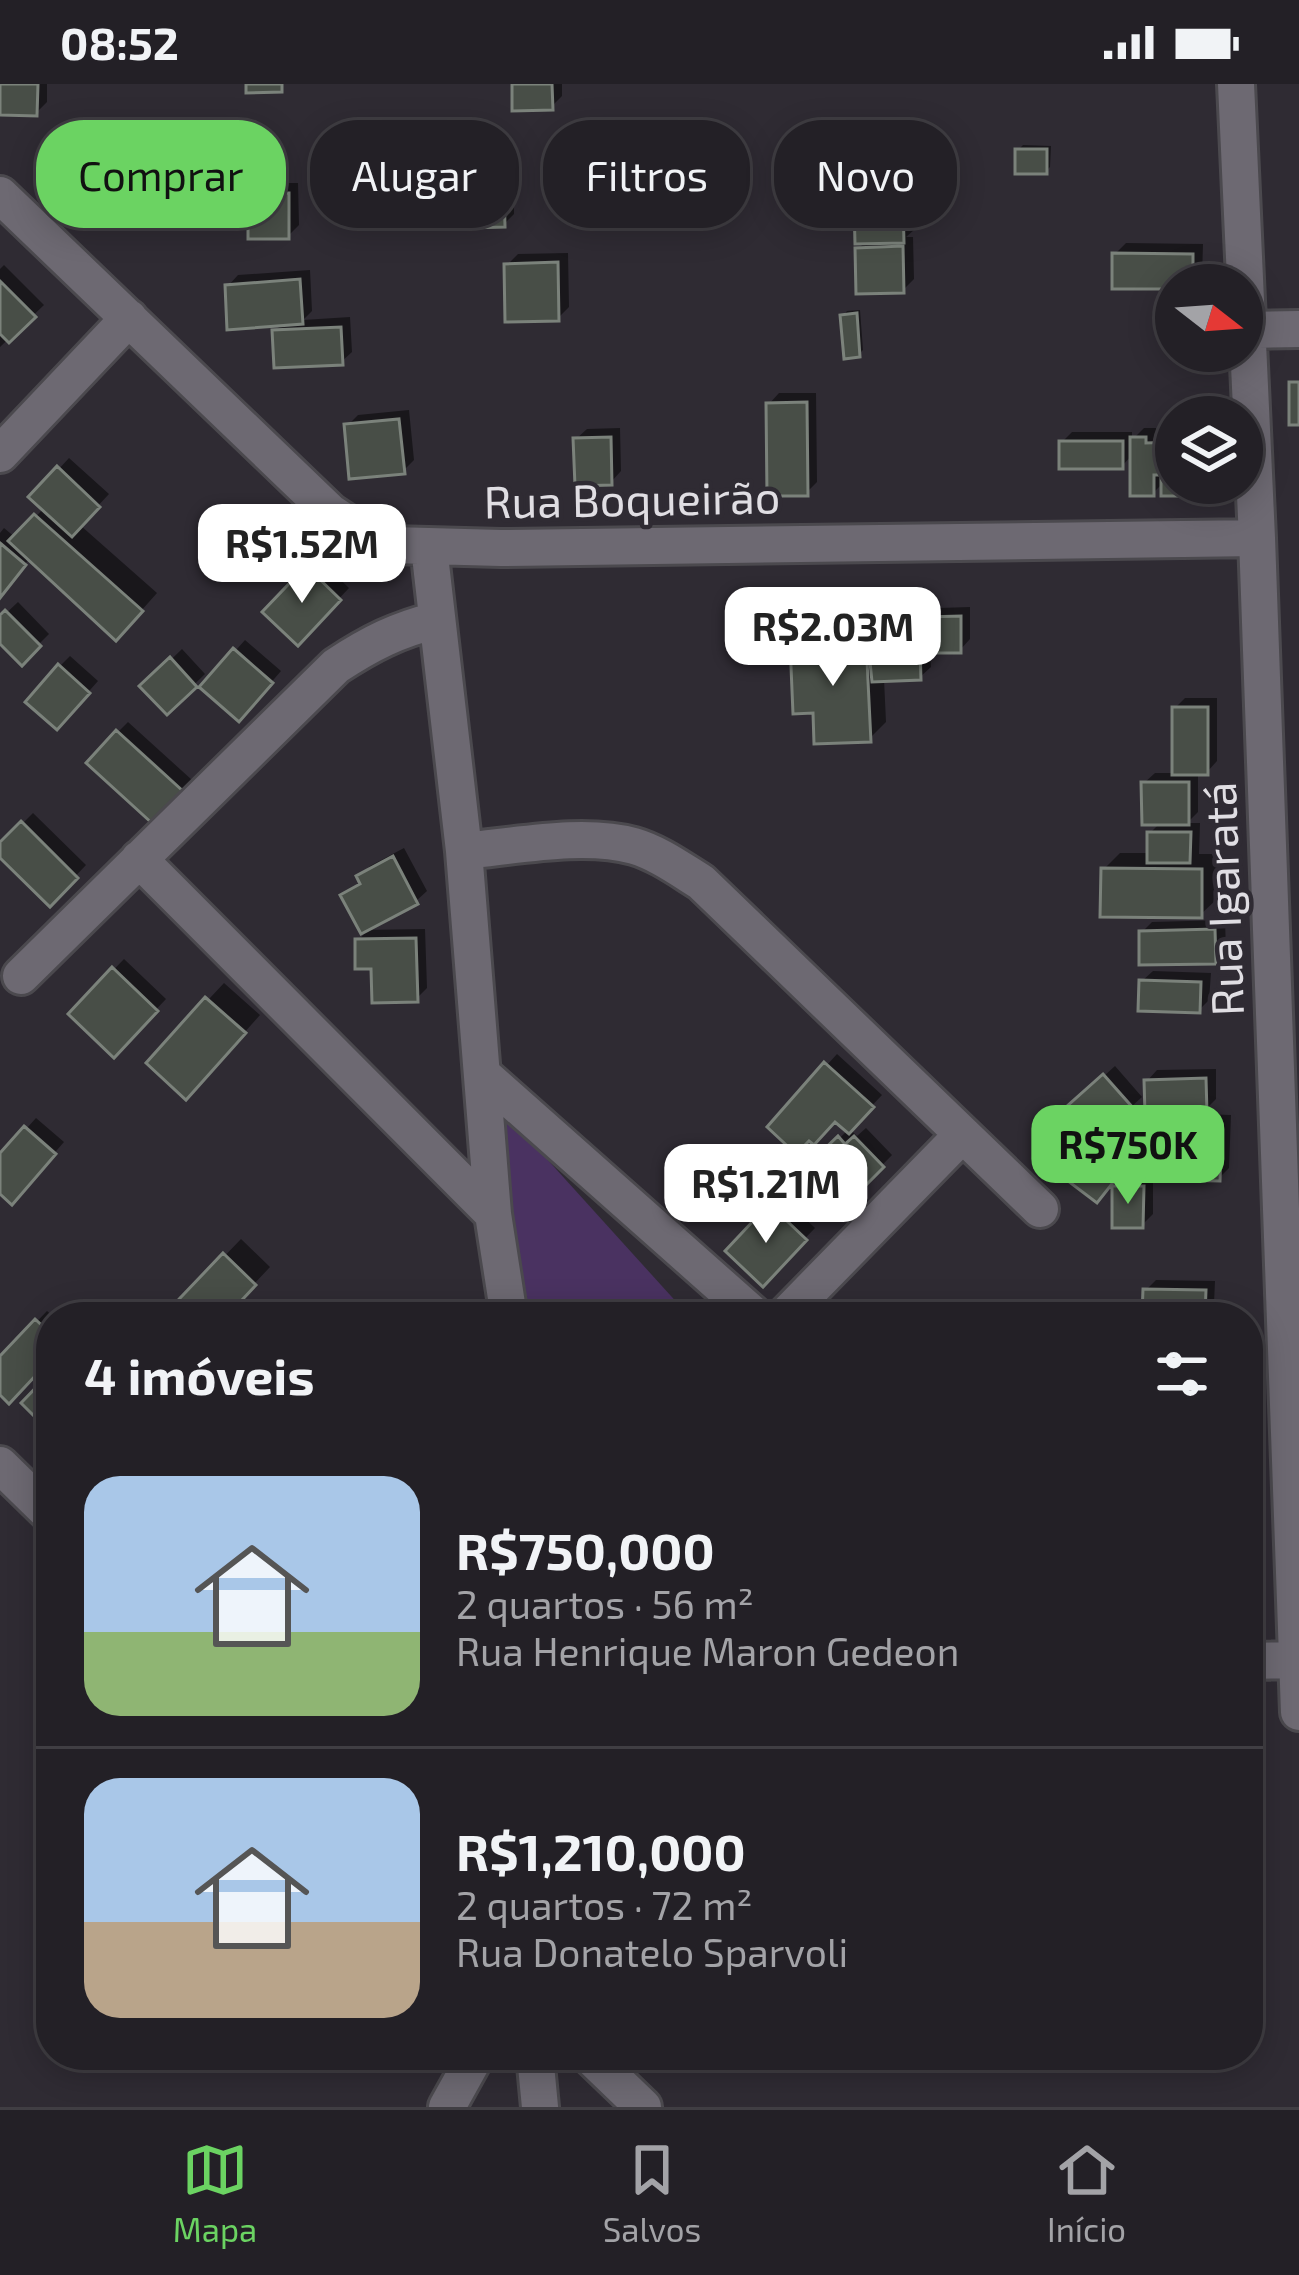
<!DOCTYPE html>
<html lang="pt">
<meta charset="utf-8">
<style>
body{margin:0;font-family:"Exo 2",sans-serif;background:#2b282e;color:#f1f3f6;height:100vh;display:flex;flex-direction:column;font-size:45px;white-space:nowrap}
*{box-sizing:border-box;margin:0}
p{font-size:39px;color:#a3a3a7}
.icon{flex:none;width:66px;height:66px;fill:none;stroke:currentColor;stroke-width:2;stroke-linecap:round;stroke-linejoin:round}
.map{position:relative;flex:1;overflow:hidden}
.details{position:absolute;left:36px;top:1218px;width:1227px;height:768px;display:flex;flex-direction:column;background:#232026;border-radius:48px;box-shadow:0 6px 30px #0003,0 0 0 3px #403e43}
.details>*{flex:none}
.banner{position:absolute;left:36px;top:36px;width:1227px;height:108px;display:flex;gap:24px}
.needle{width:78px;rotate:107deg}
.buttons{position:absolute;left:1155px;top:180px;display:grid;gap:24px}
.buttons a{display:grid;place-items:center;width:108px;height:108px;border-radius:50%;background:#232026;box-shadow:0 6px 30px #0003,0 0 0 3px #403e43;font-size:60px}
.price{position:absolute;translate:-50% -102px;padding:0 27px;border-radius:24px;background:#fff;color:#222;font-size:39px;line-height:78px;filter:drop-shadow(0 3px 6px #0008)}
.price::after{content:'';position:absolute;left:50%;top:72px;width:36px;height:27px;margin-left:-18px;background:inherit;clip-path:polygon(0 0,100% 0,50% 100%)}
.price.current{background:#6bd362;color:#111}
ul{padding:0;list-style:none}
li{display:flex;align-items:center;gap:36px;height:300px;padding:0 48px}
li+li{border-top:3px solid #403e43}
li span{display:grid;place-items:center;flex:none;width:336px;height:240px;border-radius:36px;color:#555}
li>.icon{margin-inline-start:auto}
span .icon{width:144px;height:144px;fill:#fffc;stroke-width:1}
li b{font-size:51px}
h2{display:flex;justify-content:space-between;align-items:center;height:144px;padding:0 48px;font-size:51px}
.tag{padding:0 42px;border-radius:48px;background:#232026;box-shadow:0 6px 30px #0003,0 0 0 3px #403e43;font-size:42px;line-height:108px}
.tag.current{background:#6bd362;color:#111}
.status{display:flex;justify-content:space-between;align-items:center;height:84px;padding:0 60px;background:#232026;direction:ltr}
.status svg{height:33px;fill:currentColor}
.menu{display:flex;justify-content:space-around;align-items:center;height:168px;border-top:3px solid #403e43;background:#232026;font-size:33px;color:#a3a3a7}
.menu a{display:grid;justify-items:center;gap:6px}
.menu .current{color:#6bd362}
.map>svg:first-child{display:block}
</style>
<div class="status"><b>08:52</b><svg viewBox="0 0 49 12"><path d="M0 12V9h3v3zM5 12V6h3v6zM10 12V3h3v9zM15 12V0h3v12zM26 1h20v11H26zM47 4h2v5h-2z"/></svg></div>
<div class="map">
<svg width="1299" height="2023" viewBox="0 0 1299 2023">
<rect width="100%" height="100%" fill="#2f2b33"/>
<path fill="#4a3261" d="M507 1031 690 1233H500L488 1040Z"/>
<path fill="#0007" d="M3 0H47V18L36 29Z
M515 0H562V12L551 23Z
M1023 61 1051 62 1050 83 1046 87 1018 66Z
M483 87H514V130L504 140 472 98Z
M261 99H298L299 141 288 152 251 110Z
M912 110 914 146 906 153H913L914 195 903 206 858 165 866 157 857 121 867 111Z
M1126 159 1203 160 1202 192 1193 201 1176 202 1115 170Z
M568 169 569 223 558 234 507 181 518 170Z
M4 181 44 221 0 263V185Z
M310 186 312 227 303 236 350 233 352 268 341 278 275 247 283 239 228 202 238 191Z
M860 226 863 266 859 270 843 232 847 227Z
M779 309H816L817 398 806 409 769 320Z
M409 326 414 376 403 387 347 342 358 331Z
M620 344 621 387 611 398 576 355 587 345Z
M1144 344H1156V349H1176V399H1194L1184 409 1164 398 1153 409 1133 370 1122 382 1062 358 1072 348H1132V356Z
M69 374 109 410 80 441 157 509 132 537 30 474 0 510V449L4 444 16 454 44 424 33 413Z
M318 474 349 504 298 558 266 528Z
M18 518 49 550 22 577 0 556V535Z
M928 523 929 534 939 524 970 523V555L960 566H930L931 583 920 593 884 595 886 638 869 655 816 626 794 560 810 544 872 542V535L883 524Z
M245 556 281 587 249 624 203 603Z
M182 565 205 590 167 627 144 602Z
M70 572 98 597 67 632 60 582Z
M1185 614H1217V677L1207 688H1198V728L1187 739H1200L1199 770H1217V815L1200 831 1104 785 1120 769H1150V749L1161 738 1144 699 1155 689H1175V624Z
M128 638 192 696 154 737 118 648Z
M33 729 86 781 50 819 0 770V762Z
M404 764 427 807 416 817 362 846 425 845 427 904 416 915 374 882 358 857 364 850 344 811 362 797 360 793 370 782Z
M1225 836 1226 866 1215 877 1142 848 1152 838Z
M124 875 166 915 114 970 72 929Z
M1153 887 1211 889 1209 916 1199 926 1142 897Z
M224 899 260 931 202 996 150 978Z
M837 970 882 1011 850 1045 857 1052 866 1044 892 1071 854 1110 845 1101 817 1131 784 1101 818 1066 823 1070 848 1046 827 981Z
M1115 982 1142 1013 1109 1043 1138 1065 1107 1105 1100 1061 1069 1024Z
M1216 985V1015L1201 1030 1231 1031 1229 1084 1219 1094 1170 1040 1184 1026 1147 997 1157 986Z
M36 1034 64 1058 22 1106H0V1074Z
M1125 1093H1153V1130L1142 1141 1115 1103Z
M781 1112 815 1144 762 1199 729 1167Z
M241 1155 270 1183 223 1233H166Z
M1156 1196 1215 1197 1214 1219 1204 1229 1151 1228V1233H1145L1146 1206Z
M47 1227 54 1233H51V1271L0 1307V1276Z
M1255 1746 1258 1783 1248 1793V1747Z
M1248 1876H1256V1911L1248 1919Z"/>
<path fill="#484e47" stroke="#7b827b" stroke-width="3" d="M0 0H38L37 32 0 31Z
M246 0H282V8L246 9Z
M512 0H552L553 26 512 27Z
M1015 65H1047V90H1015Z
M469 97H504L505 143 469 144Z
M248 109H289V155H248Z
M903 119 904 159 855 160 854 120Z
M903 162 904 209 856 210 855 164Z
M1112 169 1193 170V201H1176V205H1112Z
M558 178 559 237 505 238 504 180Z
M300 195 303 240 227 246 225 201Z
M0 197 36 233 9 259 0 250Z
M857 229 860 273 844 275 840 231Z
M341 243 343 281 274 284 272 246Z
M1289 298H1299V341H1289Z
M807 318 808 412H767L766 319Z
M399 335 405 390 349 395 344 340Z
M611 353 612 401 575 402 573 354Z
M1130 353H1146V359L1176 358V399H1185V412H1161V391H1154V412H1130Z
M1059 357H1123V385H1059Z
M57 382 100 423 72 453 28 413Z
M34 430 143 527 116 557 8 457Z
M0 459 26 481 0 514Z
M306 482 341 516 298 562 262 528Z
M5 526 41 562 22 582 0 560V531Z
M919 532 921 596 872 598 870 578H882L881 557 870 558 869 534Z
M961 532V569H926L925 533Z
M866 556 871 658 814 660 813 629 793 630 790 559Z
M233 564 273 599 239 638 199 603Z
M170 573 197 603 167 631 139 602Z
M58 580 90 609 57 646 25 618Z
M1172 623H1208V691H1172Z
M116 646 184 708 154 741 86 679Z
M1141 698H1189V741H1142Z
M21 737 78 794 50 823 0 774V758Z
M1147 748H1191L1190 779H1147Z
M393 772 418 820 361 850 340 811 360 800 356 792Z
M1101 784 1202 785V834L1100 833Z
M1215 845 1216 880 1139 881V847Z
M416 854 418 918 372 919 371 885H355V855Z
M112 883 158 927 114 974 68 930Z
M1139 896 1201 898 1200 929 1138 927Z
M205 913 246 949 186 1016 146 979Z
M824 978 874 1023 849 1050 835 1038 814 1061 809 1057 796 1070 767 1043Z
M1103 990 1134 1025 1095 1060 1065 1024Z
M1206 994 1207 1029 1145 1030 1144 996Z
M1167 1039 1222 1040 1220 1097 1165 1096Z
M24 1042 56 1070 12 1121 0 1110V1069Z
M838 1052 845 1060 854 1052 884 1083 853 1114 815 1074Z
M1101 1055 1130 1077 1097 1119 1068 1097Z
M805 1074 842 1108 817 1135 780 1101Z
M1112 1102H1144L1143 1144H1112Z
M769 1120 807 1156 763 1203 725 1167Z
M223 1169 256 1201 226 1233H162Z
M1143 1205 1206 1206 1205 1232 1142 1231Z
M35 1235 51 1250V1275L9 1320 0 1311V1272Z
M51 1288V1349L21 1319Z
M1147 1971H1210V1979L1147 1980Z"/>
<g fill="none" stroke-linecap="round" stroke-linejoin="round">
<g stroke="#4b494e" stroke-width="42">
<path id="minor" d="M1236 0 1257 454 1299 1628
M0 111 330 428 359 447 392 461 501 464 1257 454
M1247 246 1299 245
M0 370 129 234
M429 463 464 767 493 1130 509 1233
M464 767C516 762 584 748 634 762 658 769 680 785 701 798L1040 1125
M139 775 493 1130
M21 892 336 582C371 559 397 546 437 536
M482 990 756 1233
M784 1233 962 1051
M0 1381 51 1431
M1248 1577 1299 1576
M535 1971 540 2023
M589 1971 643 2023
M447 2023 476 1971"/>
</g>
<use href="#minor" stroke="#6d6972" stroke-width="36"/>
</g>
<g text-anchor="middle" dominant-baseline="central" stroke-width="9" stroke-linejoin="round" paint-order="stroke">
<g font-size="45" fill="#e0dee3" stroke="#2f2b33">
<text transform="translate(632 414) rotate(-1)">Rua Boqueirão</text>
<text transform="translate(1222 815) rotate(-92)">Rua Igaratá</text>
</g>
</g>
</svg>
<div class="buttons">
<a><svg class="needle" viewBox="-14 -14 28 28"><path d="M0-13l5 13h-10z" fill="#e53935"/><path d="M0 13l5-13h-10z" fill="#a3a3a7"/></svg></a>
<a><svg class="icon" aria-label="layers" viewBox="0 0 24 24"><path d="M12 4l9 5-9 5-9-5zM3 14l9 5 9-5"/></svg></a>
</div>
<b class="price" style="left:302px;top:522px">R$1.52M</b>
<b class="price" style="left:833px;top:605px">R$2.03M</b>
<b class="price current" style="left:1128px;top:1123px">R$750K</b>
<b class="price" style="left:766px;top:1162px">R$1.21M</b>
<div class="banner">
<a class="tag current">Comprar</a>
<a class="tag">Alugar</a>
<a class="tag">Filtros</a>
<a class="tag">Novo</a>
</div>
<section class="details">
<h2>4 imóveis<svg class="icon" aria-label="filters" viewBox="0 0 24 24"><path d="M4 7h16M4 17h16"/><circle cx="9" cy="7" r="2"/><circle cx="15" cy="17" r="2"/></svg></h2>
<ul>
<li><span style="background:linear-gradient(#a9c7e8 65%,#8fb573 0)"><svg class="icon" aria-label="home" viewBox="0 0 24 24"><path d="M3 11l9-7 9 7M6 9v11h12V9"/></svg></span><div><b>R$750,000</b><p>2 quartos · 56 m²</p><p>Rua Henrique Maron Gedeon</p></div></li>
<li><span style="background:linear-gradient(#a9c7e8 60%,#b9a48a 0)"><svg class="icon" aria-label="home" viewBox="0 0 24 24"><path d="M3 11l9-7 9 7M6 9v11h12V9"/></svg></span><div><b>R$1,210,000</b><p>2 quartos · 72 m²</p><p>Rua Donatelo Sparvoli</p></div></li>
</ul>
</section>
</div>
<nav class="menu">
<a class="current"><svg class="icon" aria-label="map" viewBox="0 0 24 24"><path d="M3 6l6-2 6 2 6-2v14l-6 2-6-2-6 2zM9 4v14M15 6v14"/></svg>Mapa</a>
<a><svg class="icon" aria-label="saved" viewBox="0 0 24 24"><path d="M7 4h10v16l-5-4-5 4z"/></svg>Salvos</a>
<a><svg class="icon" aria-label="home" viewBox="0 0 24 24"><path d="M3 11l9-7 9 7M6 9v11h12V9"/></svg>Início</a>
</nav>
